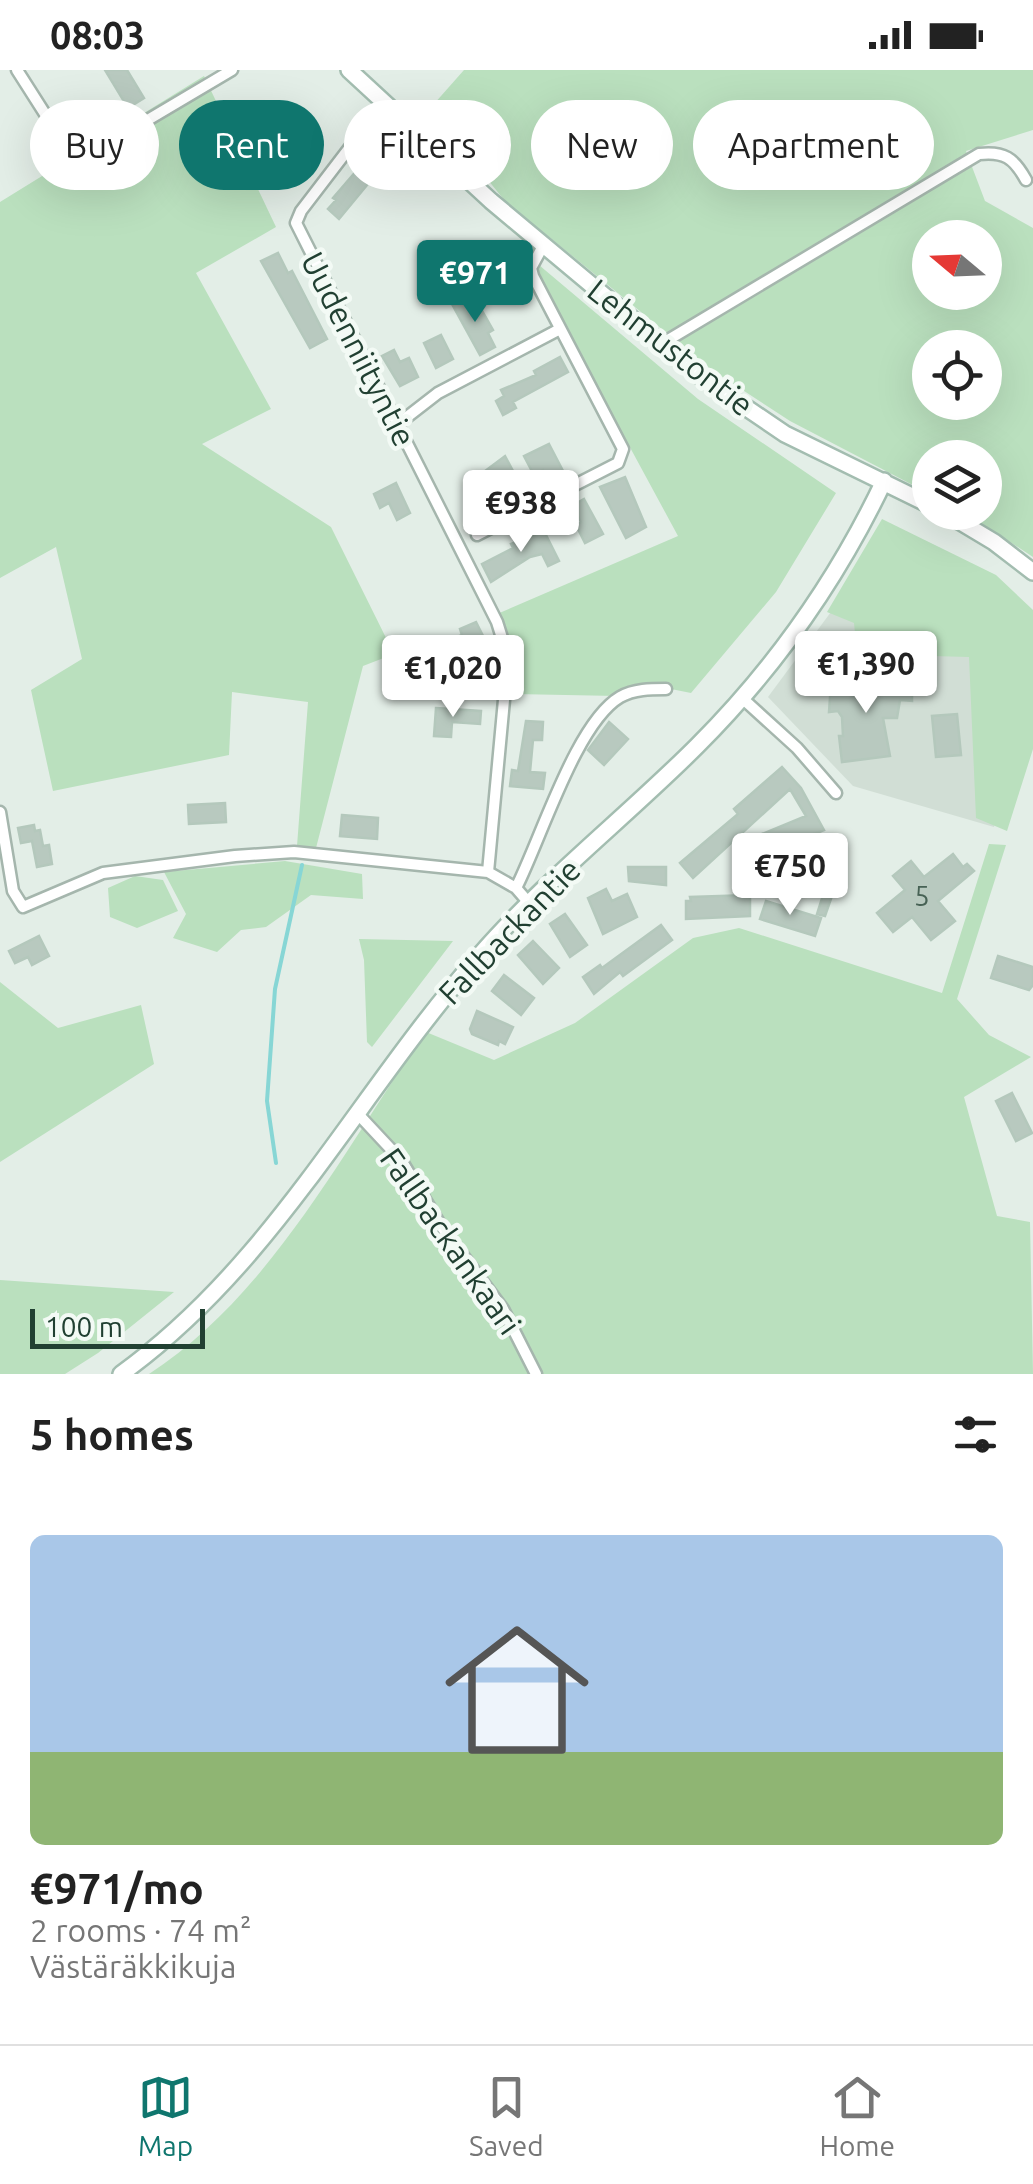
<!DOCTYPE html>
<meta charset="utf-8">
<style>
body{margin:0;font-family:Ubuntu,sans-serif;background:#f2f2f2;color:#222;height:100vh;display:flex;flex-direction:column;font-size:38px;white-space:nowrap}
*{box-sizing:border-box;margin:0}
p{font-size:32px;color:#767676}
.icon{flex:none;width:55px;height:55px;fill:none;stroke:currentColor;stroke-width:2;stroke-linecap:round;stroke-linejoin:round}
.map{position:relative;height:1304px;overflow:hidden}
.details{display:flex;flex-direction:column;background:#fff;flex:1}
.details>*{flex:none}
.guide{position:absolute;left:30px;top:30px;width:975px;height:90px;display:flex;gap:20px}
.needle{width:65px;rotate:289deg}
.controls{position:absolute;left:912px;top:150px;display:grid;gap:20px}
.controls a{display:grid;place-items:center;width:90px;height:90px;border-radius:50%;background:#fff;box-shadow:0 10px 40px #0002;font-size:50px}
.scale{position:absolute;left:30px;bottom:25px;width:175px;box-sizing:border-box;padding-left:10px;border:5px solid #214032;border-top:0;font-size:28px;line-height:35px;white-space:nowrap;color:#214032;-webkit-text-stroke:8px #f3faf5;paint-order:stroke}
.price{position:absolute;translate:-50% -85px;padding:0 22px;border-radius:10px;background:#fff;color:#222;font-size:32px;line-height:65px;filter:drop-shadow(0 2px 5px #0008)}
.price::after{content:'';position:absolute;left:50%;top:60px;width:30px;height:22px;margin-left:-15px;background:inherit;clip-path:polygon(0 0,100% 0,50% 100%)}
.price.current{background:#0f766e;color:#fff}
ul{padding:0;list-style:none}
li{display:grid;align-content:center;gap:20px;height:530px;padding:0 30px}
li span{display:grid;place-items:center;height:310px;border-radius:15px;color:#555}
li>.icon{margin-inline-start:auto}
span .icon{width:180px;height:180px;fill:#fffc;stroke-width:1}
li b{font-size:42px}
h2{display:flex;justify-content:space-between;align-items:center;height:120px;padding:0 30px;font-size:42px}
.chip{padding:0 35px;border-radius:45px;background:#fff;box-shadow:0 10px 40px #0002;font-size:35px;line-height:90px}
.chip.current{background:#0f766e;color:#fff}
.status{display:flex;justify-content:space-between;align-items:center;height:70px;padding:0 50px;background:#fff;direction:ltr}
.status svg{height:28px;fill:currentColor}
.dock{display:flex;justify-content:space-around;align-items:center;height:140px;border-top:2px solid #e0e0e0;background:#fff;font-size:28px;color:#767676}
.dock a{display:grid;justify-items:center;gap:5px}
.dock .current{color:#0f766e}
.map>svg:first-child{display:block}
</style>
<div class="status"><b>08:03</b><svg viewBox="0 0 49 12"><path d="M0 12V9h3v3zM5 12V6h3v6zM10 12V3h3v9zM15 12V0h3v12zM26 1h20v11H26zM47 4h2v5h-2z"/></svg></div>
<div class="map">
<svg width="1033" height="1304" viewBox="0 0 1033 1304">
<rect width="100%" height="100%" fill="#e3eee7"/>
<path fill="#d1ded5" d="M845 523 1033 605 994 757 853 716 768 627Z"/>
<path fill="#bae0be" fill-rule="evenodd" d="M464 0H1033V60L966 81 985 131 1033 158V487L966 443 985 442V388H930V424L790 351 712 300 505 131 471 89 418 52ZM930 168H985V222H930ZM930 278H985V332H930Z
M204 6 276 157 196 203 271 339 202 374 331 457 394 584 363 596 316 778 297 776 308 632 232 622 229 685 53 721 31 620 82 589 56 477 0 508V132Z
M539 195 698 329 836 423 776 522 691 623 666 618 617 626 514 624 516 582 497 544 678 466 535 202Z
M882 449 996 505 1033 540V679L1007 761 976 748 969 587 857 584 854 553 827 542Z
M989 774 1006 775 957 929 989 965 1031 987 964 1027 997 1146 1030 1152 1033 1304H149C272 1224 344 1078 426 962L494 990 575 953 693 868 739 858 942 923Z
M285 791 362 804 363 829 311 825 266 857 241 860 217 882 173 868 186 844 164 802Z
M135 806 163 810 178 841 137 858 110 847 108 818Z
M359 869 453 871 372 977 367 972 364 890Z
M0 912 58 958 141 935 154 994 0 1092Z
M0 1210 174 1222 98 1283 65 1304H0Z"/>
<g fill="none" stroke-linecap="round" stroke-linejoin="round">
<path stroke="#87d6d5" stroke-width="4" d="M276 1093 267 1031 275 919 302 795"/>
</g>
<path fill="#b8c9bf" stroke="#b4c8bc" stroke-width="2.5" d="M105 0H127L144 28 128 38Z
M389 63 406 78 395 90 391 86 339 149 328 139 336 130 333 128Z
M278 183 288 203 292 201 327 269 310 278 261 191Z
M468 226 476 240 480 237 493 260 488 263 495 277 480 285 452 234Z
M441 265 453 289 436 298 424 273Z
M394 280 400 292 409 288 418 307 400 316 382 286Z
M560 287 568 302 513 332 516 338 503 345 496 331 504 326 501 320 536 305 534 301Z
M549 374 563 401 548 409 543 400 534 405 524 386Z
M505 386 513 401 503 407 506 413 490 421 481 404Z
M625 407 646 457 626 468 600 417Z
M396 413 410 443 397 450 389 433 380 438 374 424Z
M584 429 603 464 585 473 576 455 581 452 572 436Z
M544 461 559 491 548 496 542 484 530 487 491 512 482 494 513 478 511 474Z
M476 552 483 566 474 570 484 587 487 604 474 606 470 576 455 582 450 570 462 565 460 559Z
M831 613 912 614V631L900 630 897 648H883L890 686 842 692 839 666H843L842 647 838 641 829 642Z
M436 638 481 641 480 654 452 652 451 667 434 666Z
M957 644 961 685 936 687 932 646Z
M526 651 543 652 542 670H533L530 702 545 703 543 719 510 716 512 700 518 701Z
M609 652 628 669 604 695 588 680Z
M782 697 801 718 824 760 769 782 762 764 806 746 790 719 693 808 680 793 738 744 734 739Z
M225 733 226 752 189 754 188 735Z
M342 745 378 748 377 769 340 766Z
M34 755 35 761 40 760 43 776 49 775 52 794 37 797 32 771 21 773 18 758Z
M953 784 963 797 967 794 974 801 938 831 955 851 931 870 912 847 893 862 877 843 905 820 893 806 911 791 924 807Z
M628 797H666V815L629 811Z
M770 800H833V823L825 846 817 844 825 819H770Z
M606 819 612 831 627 824 637 847 603 864 588 828Z
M750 825V846L686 849V831H691L690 827Z
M766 831 821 848 815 866 760 849Z
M565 844 587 875 570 887 550 854Z
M661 855 672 870 623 906 620 902 594 924 583 907 600 895 602 898Z
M39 866 49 886 32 895 28 887 15 893 9 881Z
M533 871 559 898 543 914 518 885Z
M998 886 1033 897V915L1029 920 991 908Z
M504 905 534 928 521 945 492 921Z
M477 941 513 957 505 974 499 971 498 975 472 964 470 959Z
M1012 1023 1032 1063 1016 1071 996 1031Z"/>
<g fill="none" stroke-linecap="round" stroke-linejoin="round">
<g stroke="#a5b6ad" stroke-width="15">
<path id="street" d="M17 0 68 80 92 83 232 0
M383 34 301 141 296 153 497 552 508 587 488 802 516 818 529 833
M663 273 979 84C1004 81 1014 88 1026 110
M398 354 438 323 560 259
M477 465 618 393 623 379 533 206 531 198 543 176
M742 628 797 678 836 723
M0 742 13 821 23 837 103 803 235 786 294 782 488 802
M516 818C541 769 576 653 620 627 634 619 651 619 666 619
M358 1044 401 1090 441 1156 503 1239 536 1304"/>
</g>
<g stroke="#a3bdb0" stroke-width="20">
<path id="secondary" d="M349 0 491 131 704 309 785 364 930 435
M944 442 994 472 1033 502
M121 1304C274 1194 357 1024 479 886 545 810 626 747 697 676 775 598 837 510 884 411"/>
</g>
<use href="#street" stroke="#fff" stroke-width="10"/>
<use href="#secondary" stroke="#fff" stroke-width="15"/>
</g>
<g text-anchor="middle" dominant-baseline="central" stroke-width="9" stroke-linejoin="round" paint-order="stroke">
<g font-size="28" fill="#476255">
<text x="922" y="825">5</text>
</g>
<g font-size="32" fill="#214032" stroke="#f3faf5">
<text transform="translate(671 277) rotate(38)">Lehmustontie</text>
<text transform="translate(359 279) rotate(63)">Uudenniityntie</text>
<text transform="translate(509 861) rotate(-46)">Fallbackantie</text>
<text transform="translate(451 1171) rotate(55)">Fallbackankaari</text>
</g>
</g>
</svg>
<div class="controls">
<a><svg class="needle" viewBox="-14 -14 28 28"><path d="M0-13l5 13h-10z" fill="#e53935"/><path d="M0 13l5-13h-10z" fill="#767676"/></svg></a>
<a><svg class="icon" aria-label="locate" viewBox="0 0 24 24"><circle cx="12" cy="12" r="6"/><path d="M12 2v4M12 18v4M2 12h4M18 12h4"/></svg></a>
<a><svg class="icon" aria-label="layers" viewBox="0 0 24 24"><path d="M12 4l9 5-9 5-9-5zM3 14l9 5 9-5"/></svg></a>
</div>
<div class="scale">100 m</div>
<b class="price current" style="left:475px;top:255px">€971</b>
<b class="price" style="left:521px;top:485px">€938</b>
<b class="price" style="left:866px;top:646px">€1,390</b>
<b class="price" style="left:453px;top:650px">€1,020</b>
<b class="price" style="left:790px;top:848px">€750</b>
<div class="guide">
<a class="chip">Buy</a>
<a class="chip current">Rent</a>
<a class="chip">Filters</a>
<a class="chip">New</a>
<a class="chip">Apartment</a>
</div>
</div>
<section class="details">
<h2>5 homes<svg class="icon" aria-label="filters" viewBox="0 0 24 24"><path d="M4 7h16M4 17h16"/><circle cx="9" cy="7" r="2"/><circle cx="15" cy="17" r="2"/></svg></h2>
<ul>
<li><span style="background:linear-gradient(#a9c7e8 70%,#8fb573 0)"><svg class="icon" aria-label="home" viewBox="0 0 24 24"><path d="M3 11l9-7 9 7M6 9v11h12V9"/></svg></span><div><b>€971/mo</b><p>2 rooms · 74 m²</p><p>Västäräkkikuja</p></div></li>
</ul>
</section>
<nav class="dock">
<a class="current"><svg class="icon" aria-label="map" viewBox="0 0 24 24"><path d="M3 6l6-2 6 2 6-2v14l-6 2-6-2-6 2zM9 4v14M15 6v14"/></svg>Map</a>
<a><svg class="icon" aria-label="saved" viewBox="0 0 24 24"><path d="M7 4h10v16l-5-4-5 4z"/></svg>Saved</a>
<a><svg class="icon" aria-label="home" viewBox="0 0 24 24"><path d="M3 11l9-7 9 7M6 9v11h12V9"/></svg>Home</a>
</nav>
